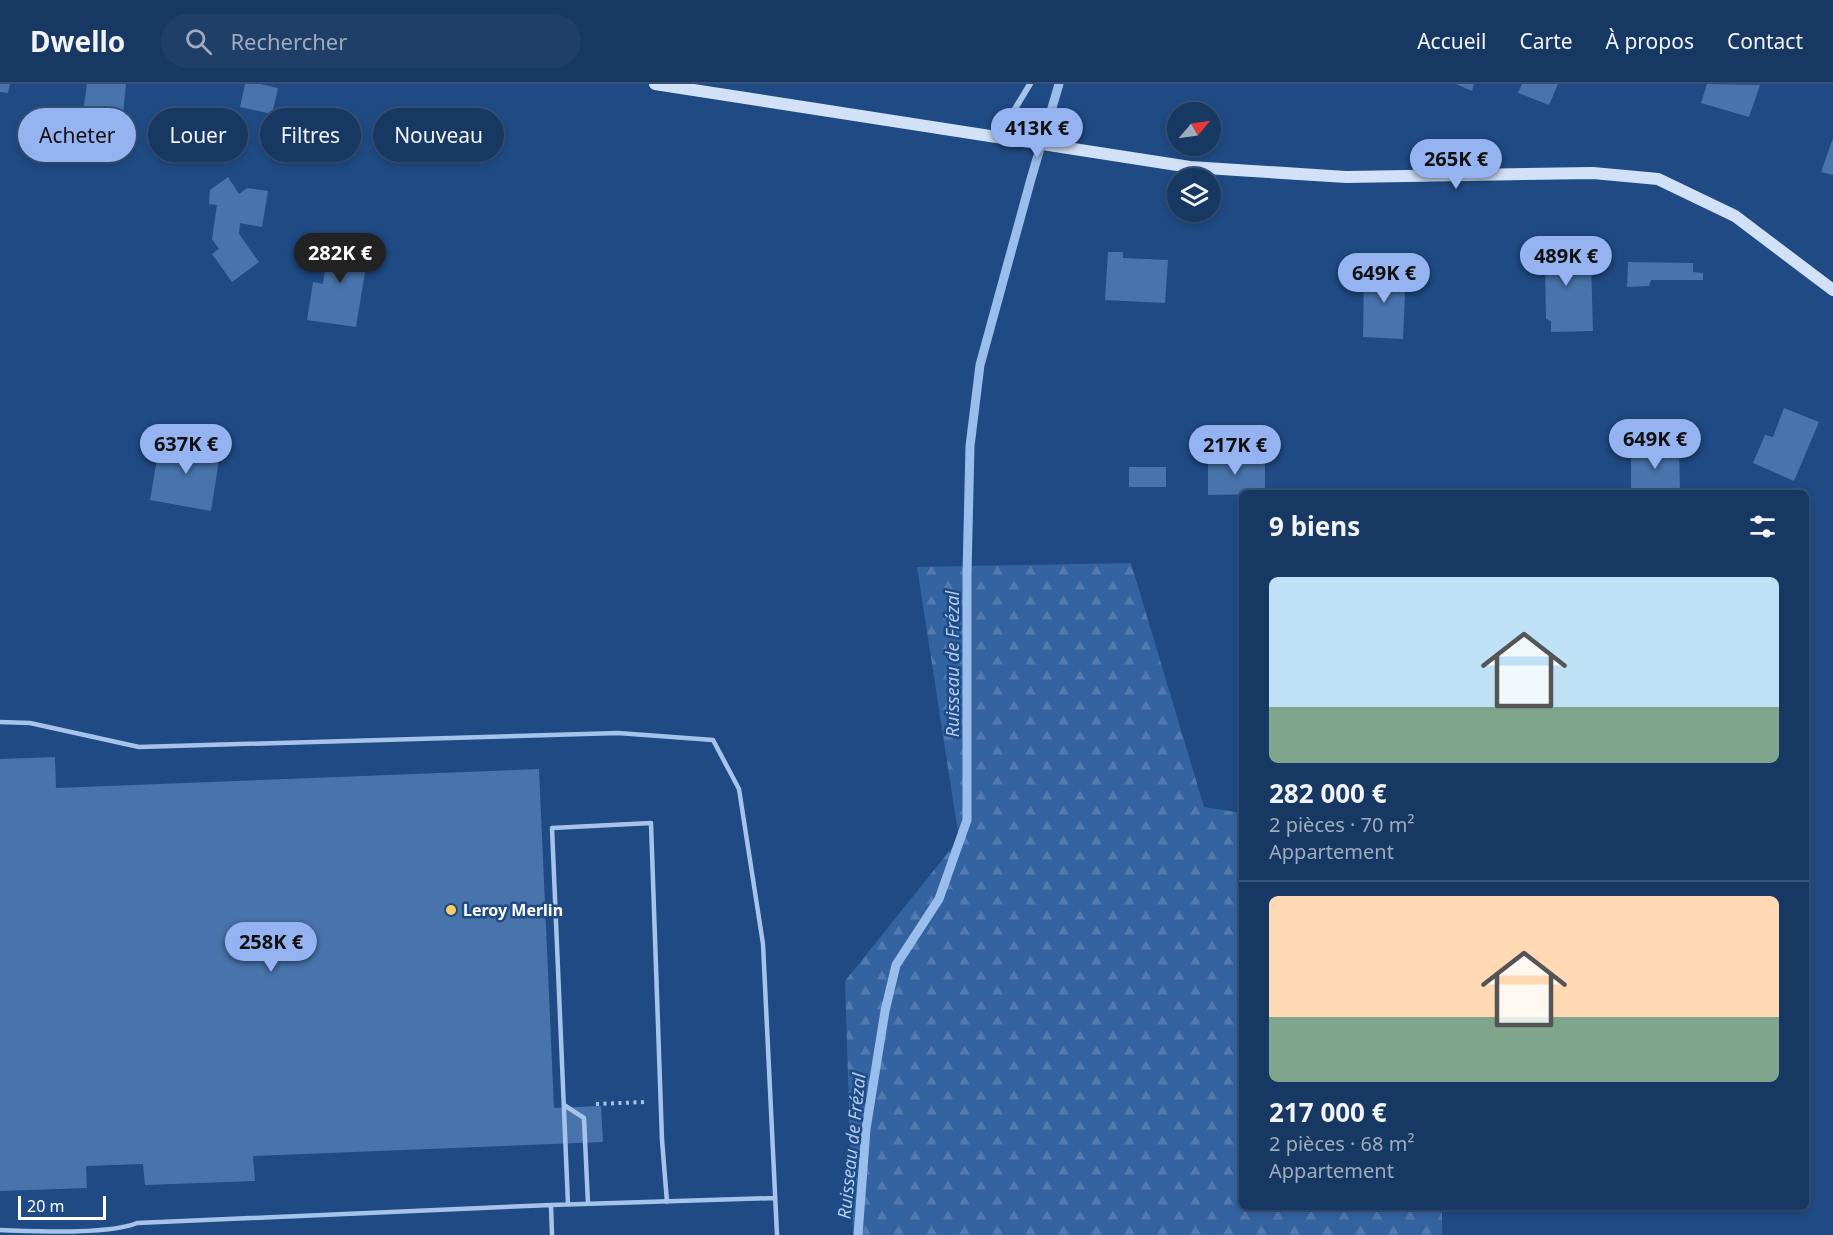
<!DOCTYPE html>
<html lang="fr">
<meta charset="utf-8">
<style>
body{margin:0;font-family:"Noto Sans",sans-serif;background:#203f68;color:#f1f3f6;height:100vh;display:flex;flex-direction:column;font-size:22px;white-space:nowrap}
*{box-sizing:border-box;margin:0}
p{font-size:20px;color:#9eacbe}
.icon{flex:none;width:33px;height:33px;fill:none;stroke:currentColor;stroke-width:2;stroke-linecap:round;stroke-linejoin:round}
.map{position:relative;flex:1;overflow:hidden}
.details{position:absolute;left:1239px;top:406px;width:570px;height:720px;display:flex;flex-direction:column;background:#173862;border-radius:9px;box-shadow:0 3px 9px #0003,0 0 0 2px #365277}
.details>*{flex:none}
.top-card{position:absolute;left:18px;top:24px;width:570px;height:54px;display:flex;gap:12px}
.needle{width:39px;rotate:61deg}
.buttons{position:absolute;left:1167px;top:18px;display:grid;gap:12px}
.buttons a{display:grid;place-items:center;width:54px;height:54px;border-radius:50%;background:#173862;box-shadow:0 3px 9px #0003,0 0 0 2px #365277;font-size:30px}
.scale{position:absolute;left:18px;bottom:15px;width:88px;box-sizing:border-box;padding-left:6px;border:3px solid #fff;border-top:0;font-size:16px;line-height:21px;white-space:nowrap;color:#fff;-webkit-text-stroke:4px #1f4a83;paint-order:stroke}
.price{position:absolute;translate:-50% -51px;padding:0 14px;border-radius:21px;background:#95b2f1;color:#111;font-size:20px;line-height:39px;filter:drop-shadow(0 2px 3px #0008)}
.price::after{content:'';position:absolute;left:50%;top:36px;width:18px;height:14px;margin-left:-9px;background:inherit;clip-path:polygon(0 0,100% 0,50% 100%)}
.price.current{background:#222;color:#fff}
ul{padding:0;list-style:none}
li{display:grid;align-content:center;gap:12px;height:318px;padding:0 30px}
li+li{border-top:2px solid #365277}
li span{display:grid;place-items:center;height:186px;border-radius:9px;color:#555}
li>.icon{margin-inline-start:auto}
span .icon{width:108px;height:108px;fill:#fffc;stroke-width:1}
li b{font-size:26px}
h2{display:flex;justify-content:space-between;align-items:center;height:72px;padding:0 30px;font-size:26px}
.chip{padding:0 21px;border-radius:27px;background:#173862;box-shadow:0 3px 9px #0003,0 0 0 2px #365277;font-size:21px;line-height:54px}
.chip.current{background:#95b2f1;color:#111}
header{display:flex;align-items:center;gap:36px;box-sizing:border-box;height:84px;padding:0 30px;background:#173862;border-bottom:2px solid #365277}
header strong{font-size:28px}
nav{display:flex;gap:33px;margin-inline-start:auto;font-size:21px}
.search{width:420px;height:54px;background:#203f68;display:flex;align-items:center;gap:15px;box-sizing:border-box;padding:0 21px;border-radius:33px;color:#9eacbe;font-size:22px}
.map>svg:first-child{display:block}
</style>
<header>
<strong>Dwello</strong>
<div class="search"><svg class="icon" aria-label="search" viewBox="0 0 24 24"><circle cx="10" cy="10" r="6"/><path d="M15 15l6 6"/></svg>Rechercher</div>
<nav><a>Accueil</a><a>Carte</a><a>À propos</a><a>Contact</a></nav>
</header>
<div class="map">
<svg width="1833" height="1151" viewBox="0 0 1833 1151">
<defs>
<pattern id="forest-firs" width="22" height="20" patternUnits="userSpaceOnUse" patternTransform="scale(1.5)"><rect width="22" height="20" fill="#3363a1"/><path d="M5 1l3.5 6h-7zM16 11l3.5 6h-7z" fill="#527aaf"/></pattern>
</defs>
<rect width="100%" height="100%" fill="#1f4a83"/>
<path fill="url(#forest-firs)" d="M1131 479 1204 723 1242 729V1124H1442V1151H853L845 897 959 755 917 483Z"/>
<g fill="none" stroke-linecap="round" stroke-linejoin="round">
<path stroke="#99beeb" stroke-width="9" d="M858 1151 866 1045 885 927 896 881 939 815 967 736V490L970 362 980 281 1031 95 1059 0"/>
</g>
<path fill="#4874ab" d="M0 0H10L8 9 0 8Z
M87 0H126L122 40 82 35Z
M245 0H260L278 4 272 30 240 23Z
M1456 0H1474L1472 7Z
M1522 0H1558L1549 21 1518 9Z
M1707 0 1760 1 1749 33 1701 19Z
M1833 54V91L1821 88Z
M228 93 239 110 247 104 268 107 262 143 240 139 239 150 259 178 232 198 212 170 219 165 212 155 217 121 209 120 210 106Z
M1539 153H1572V178H1591L1593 247 1551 248V237L1546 235 1545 181H1540Z
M329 154 370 158 356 243 307 236 313 198 323 200Z
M1108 168H1123V174L1168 176 1165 219 1105 216Z
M1628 178 1693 179V188L1703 189V196H1651L1649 202 1627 203Z
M1364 186 1406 188 1403 255 1363 253Z
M1784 324 1819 338 1794 397 1753 379 1765 351 1773 353Z
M160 357 192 362 193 358 221 363 211 427 150 416Z
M1679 364 1680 406 1631 407V365Z
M1227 367V376H1265V410L1208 411V368Z
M1129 383H1166V403H1129Z
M55 673 56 704 539 685 554 1024 601 1022 603 1058 253 1072 255 1097 145 1101 143 1080 86 1082 87 1104 0 1107V675Z"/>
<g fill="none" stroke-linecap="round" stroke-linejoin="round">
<path stroke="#a6c4e9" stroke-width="4" stroke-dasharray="3 4.5" stroke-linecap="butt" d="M596 1020 645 1018"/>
<path stroke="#a6c4e9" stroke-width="4.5" d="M0 638 30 639 139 663 618 649 713 656 739 705 763 860 777 1151
M564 1021 584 1034 588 1120
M568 1120 552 744 651 739 662 1056 667 1118
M0 1146C34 1147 108 1151 137 1139L551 1121
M552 1151 551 1121 775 1114"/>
<path stroke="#a6c4e9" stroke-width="6" d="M998 53 1030 0"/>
<path stroke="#d1e1f7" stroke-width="12" d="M655 0 1190 83 1346 93 1593 89 1658 95 1735 132 1833 206"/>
</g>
<circle fill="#f7ce66" stroke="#1f4a83" stroke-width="2" cx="451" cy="826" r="6"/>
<g text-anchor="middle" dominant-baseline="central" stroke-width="5" stroke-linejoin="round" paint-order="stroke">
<g font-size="16" font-weight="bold" fill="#fff" stroke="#1f4a83" text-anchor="start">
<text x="463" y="826">Leroy Merlin</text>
</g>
<g font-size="18" font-style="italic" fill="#b1cef1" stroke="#1f4a83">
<text transform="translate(952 580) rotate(-90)">Ruisseau de Frézal</text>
<text transform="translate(851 1062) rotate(-84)">Ruisseau de Frézal</text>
</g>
</g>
</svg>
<div class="buttons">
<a><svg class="needle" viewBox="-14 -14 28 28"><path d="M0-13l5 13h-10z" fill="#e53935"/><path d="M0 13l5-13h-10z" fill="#9eacbe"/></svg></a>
<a><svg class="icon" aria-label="layers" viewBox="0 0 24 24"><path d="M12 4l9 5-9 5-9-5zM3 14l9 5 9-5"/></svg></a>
</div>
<div class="scale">20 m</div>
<b class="price" style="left:1037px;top:75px">413K €</b>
<b class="price" style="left:1456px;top:106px">265K €</b>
<b class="price current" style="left:340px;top:200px">282K €</b>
<b class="price" style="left:1566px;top:203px">489K €</b>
<b class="price" style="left:1384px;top:220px">649K €</b>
<b class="price" style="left:1655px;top:386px">649K €</b>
<b class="price" style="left:186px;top:391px">637K €</b>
<b class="price" style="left:1235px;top:392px">217K €</b>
<b class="price" style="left:271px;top:889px">258K €</b>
<div class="top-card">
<a class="chip current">Acheter</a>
<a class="chip">Louer</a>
<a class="chip">Filtres</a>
<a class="chip">Nouveau</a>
</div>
<section class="details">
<h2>9 biens<svg class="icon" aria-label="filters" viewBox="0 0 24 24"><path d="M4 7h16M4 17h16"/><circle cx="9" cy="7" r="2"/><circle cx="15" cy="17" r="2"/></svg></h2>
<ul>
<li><span style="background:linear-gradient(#bfe0f5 70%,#7fa58c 0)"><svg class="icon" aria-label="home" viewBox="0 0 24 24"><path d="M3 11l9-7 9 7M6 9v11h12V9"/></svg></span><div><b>282 000 €</b><p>2 pièces · 70 m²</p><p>Appartement</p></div></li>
<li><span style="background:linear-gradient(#ffd9b3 65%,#7fa58c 0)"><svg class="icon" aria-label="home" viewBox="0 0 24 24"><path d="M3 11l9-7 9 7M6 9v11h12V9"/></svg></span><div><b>217 000 €</b><p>2 pièces · 68 m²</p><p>Appartement</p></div></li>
</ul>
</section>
</div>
